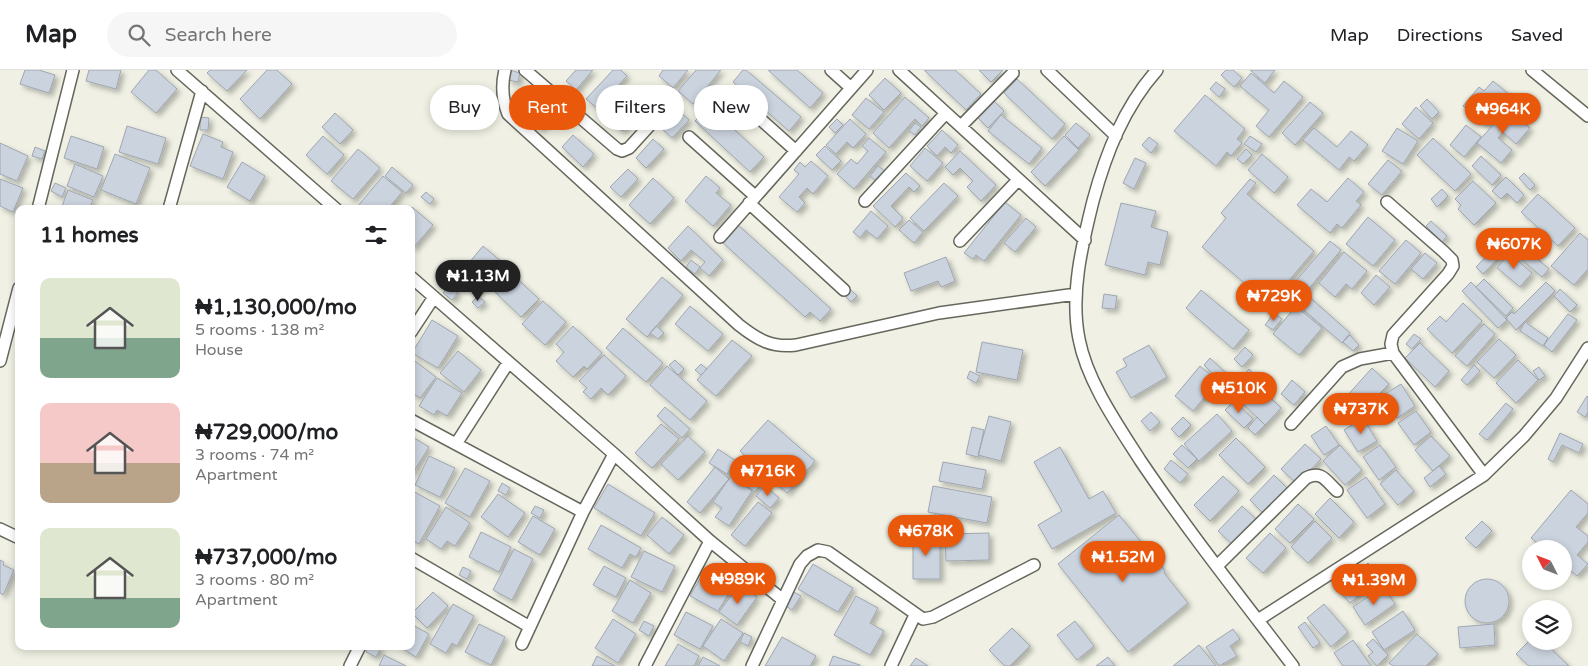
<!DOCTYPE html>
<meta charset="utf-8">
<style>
body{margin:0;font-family:"Varela Round",sans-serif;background:#f6f6f6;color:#202124;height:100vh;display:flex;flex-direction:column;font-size:19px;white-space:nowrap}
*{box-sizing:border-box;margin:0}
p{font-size:16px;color:#757577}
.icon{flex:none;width:28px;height:28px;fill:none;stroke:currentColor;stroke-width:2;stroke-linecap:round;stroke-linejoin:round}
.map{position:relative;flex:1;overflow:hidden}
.details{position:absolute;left:15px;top:135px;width:400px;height:445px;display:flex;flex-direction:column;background:#fff;border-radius:10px;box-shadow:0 2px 8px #0003}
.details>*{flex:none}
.guide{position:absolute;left:430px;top:15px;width:475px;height:45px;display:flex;gap:10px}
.needle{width:32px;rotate:312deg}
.buttons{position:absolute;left:1522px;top:470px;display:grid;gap:10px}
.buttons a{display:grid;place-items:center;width:50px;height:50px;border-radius:50%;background:#fff;box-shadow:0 2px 8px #0003;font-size:25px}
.price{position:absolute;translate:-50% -42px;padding:0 11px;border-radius:18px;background:#ea580c;color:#fff;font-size:16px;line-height:32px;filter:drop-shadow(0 1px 2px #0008)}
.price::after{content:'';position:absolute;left:50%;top:30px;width:15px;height:11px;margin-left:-8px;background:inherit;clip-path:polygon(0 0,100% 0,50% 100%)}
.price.active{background:#222;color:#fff}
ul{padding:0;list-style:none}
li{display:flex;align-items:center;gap:15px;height:125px;padding:0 25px}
li span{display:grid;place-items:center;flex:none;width:140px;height:100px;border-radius:10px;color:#555}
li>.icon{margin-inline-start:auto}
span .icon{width:60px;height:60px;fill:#fffc;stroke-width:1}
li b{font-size:21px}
h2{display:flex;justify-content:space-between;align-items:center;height:60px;padding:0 25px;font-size:21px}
.pill{padding:0 18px;border-radius:22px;background:#fff;box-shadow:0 2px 8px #0003;font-size:18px;line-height:45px}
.pill.active{background:#ea580c;color:#fff}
header{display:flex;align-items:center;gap:30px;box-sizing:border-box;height:70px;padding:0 25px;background:#fff;border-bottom:1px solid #e0e0e0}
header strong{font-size:24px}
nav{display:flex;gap:28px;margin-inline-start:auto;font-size:18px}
.search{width:350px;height:45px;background:#f6f6f6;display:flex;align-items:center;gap:12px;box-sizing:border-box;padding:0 18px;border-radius:28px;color:#757577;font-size:19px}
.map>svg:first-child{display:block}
</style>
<header>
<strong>Map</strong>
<div class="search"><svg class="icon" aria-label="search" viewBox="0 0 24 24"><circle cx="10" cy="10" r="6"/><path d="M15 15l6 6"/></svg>Search here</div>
<nav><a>Map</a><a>Directions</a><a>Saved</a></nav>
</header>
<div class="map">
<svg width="1588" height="596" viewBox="0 0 1588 596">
<defs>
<filter id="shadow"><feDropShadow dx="3.5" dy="3.5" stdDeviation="2.5" flood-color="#0004"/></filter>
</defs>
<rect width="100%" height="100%" fill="#f0f1e4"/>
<path fill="#cbd3de" stroke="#9fa6b1" filter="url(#shadow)" d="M25 0H39L55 5 49 23 20 14Z
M89 0H121L116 19 86 11Z
M149 0H156L177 19 156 43 131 22Z
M210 0H247L227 21 207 3Z
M267 0H277L292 14 260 49 240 29Z
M510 0 520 3 518 12 508 10Z
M576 0H593L576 20 566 11Z
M613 0H621L627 6 597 38 586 29Z
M663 0H688L673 18 659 6Z
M696 0H721L693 34 678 21Z
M743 0H746L801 47 789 61 733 12Z
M768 0H797L823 23 810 38Z
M924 0H955L981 24 966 40Z
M979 0H1003L991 12Z
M1226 0H1233L1242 8 1234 17 1221 5Z
M1250 0H1275L1265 13Z
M1251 3 1274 23 1284 11 1303 27 1269 67 1256 56 1269 40 1240 16Z
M885 8 901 23 884 40 869 25Z
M1017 9 1065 54 1052 69 1004 23Z
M1493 11 1511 26 1486 55 1463 36 1479 17 1484 21Z
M1216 12 1225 19 1219 27 1210 19Z
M527 23 552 47 540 59 515 35Z
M1205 25 1245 59 1237 69 1242 73 1231 86 1227 82 1216 96 1174 61Z
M636 27 646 37 622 61 612 52Z
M905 27 929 48 922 56 915 49 889 78 873 63Z
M866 28 884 42 869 59 852 45Z
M1427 29 1439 42 1432 49 1420 36Z
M993 30 1004 41 988 58 977 47Z
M1310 32 1323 43 1295 75 1282 63Z
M709 36 764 87 750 102 695 51Z
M1416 37 1433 53 1419 69 1402 54Z
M1507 39 1530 58 1516 74 1503 62 1498 68 1512 80 1501 93 1477 73Z
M679 41 689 50 672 68 662 59Z
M335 43 353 60 340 74 322 57Z
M1001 45 1042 78 1029 94 988 61Z
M200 47 209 48 208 60H200Z
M837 49 843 55 835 63 829 57Z
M850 49 866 64 853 78 847 72 836 84 826 75Z
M915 53 921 57 915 65 909 61Z
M1076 53 1090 65 1078 78 1065 65Z
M1466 55 1481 67 1464 87 1450 75Z
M127 56 166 68 158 94 119 82Z
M1314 58 1337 77 1351 61 1368 75 1354 91 1349 87 1339 100 1303 70Z
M1397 58 1418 71 1403 94 1382 81Z
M942 60 958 75 951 83 945 77 937 86 927 76Z
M203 64 223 72 221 77 233 82 223 109 190 96Z
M573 65 594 84 583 97 562 77Z
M71 66 104 77 97 99 64 88Z
M323 66 344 85 327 104 306 85Z
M1064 66 1079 80 1045 116 1031 102Z
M1250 66 1262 74 1256 82 1244 74Z
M1149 67 1158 74 1151 83 1142 75Z
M869 68 886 82 854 119 837 104 851 89 857 94 868 81 862 76Z
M1433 68 1471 104 1455 121 1417 85Z
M653 69 664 79 646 98 636 88Z
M0 73 28 86 17 111 0 104Z
M825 76 841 91 832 100 816 85Z
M35 77 45 81 42 89 32 86Z
M925 78 943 93 927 111 910 96Z
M358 79 380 98 353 129 331 111Z
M1246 79 1252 85 1243 94 1237 89Z
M960 81 996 115 981 131 967 117 973 111 960 98 953 105 945 97Z
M115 84 150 98 136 134 101 120Z
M1262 84 1288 107 1274 123 1248 100Z
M1481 86 1501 105 1492 115 1472 96Z
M1135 88 1146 93 1134 119 1123 113Z
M1388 90 1402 101 1382 125 1368 114Z
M811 91 828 106 813 124 807 118 799 127 805 133 797 142 779 127 799 104 794 100 800 92 805 97Z
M242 92 265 106 250 131 227 117Z
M75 94 103 106 94 127 67 116Z
M878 96 885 101 877 112 870 106Z
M392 97 413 115 406 123 385 106Z
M628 99 638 109 621 127 610 117Z
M906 103 920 116 914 122 909 117 891 136 903 148 895 157 873 136Z
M1524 103 1535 115 1530 120 1519 108Z
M383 106 402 122 388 139H359L357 137Z
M706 106 720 118 716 123 731 135 713 156 685 131Z
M1506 107 1524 125 1517 133 1507 123 1501 129 1492 121Z
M653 108 674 128 650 154 629 135Z
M1348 108 1364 122 1356 131 1361 135 1342 158 1337 154 1330 163 1297 135 1311 119 1327 132Z
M0 109 23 118 13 142 0 136Z
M1250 109 1256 113 1247 124 1314 181 1269 234 1202 177 1226 148 1221 143Z
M1473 111 1496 133 1474 155 1458 139 1461 135 1455 129Z
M55 113 66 118 62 127 51 121Z
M944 113 958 126 924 161 910 148Z
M1442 119 1448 126 1437 137 1431 129Z
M68 120 93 130 89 139H61Z
M426 122 434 129 430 134 421 127Z
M1538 124 1575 158 1558 176 1521 142Z
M1005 132 1021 145 984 191 976 185 973 189 964 183Z
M1121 133 1156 141 1151 157 1168 162 1160 195 1148 192 1145 205 1105 195Z
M412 137 433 155 413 178 411 176Z
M871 141 888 156 877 169 866 160 860 168 853 162Z
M1368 147 1395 170 1373 196 1346 174Z
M1026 148 1036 157 1015 182 1004 173Z
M909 150 923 162 914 173 899 160Z
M1431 151 1447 166 1442 172 1426 156Z
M737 154 831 239 820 251 810 242 805 247 722 172Z
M688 156 723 190 709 206 700 198 705 192 691 180 681 191 668 178Z
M1580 163 1588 170V199L1574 215 1551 196Z
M1512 167 1549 199 1542 207 1505 175Z
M1526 167 1539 178 1534 184 1521 173Z
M1406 170 1421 183 1395 214 1379 201Z
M1330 171 1341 180 1306 222 1295 212Z
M1498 174 1505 181 1483 204 1476 197Z
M483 176 503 193 477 223 458 206Z
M1344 182 1367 201 1352 219 1346 214 1335 227 1319 213Z
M1425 183 1437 193 1423 209 1411 199Z
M1509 183 1532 203 1520 217 1497 198Z
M946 187 955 211 941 217 938 211 911 221 904 203Z
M691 190 700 197 695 204 686 197Z
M512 204 539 229 521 247 495 222Z
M1376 205 1390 217 1374 235 1361 223Z
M662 207 683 225 647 267 626 249Z
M1484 209 1513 238 1506 246 1476 217Z
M1471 212 1507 250 1498 258 1462 221Z
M1546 212 1555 221 1516 260 1506 248 1512 242 1514 244Z
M449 215 458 223 452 230 443 223Z
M850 219 857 226 851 232 844 225Z
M1560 219 1577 235 1570 242 1554 226Z
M1201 220 1249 260 1233 279 1186 238Z
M1104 224 1117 226 1115 239 1102 238Z
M1306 224 1350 263 1342 273 1297 234Z
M478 226 485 232 478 238 472 232Z
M543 231 566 252 545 275 522 254Z
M1463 233 1482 251 1452 283 1427 259 1440 246 1446 252Z
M690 236 723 264 708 281 675 254Z
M1296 236 1322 258 1299 285 1273 264Z
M1274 243 1282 249 1273 260 1265 255Z
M1568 244 1577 250 1552 282 1544 275Z
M432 250 458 266 438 298 412 283Z
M1525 252 1548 268 1543 276 1520 261Z
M1484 254 1495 264 1467 296 1455 286Z
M573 256 602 283 587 299 584 296 573 307 556 291 564 282 556 274Z
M656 256 664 263 658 269 650 263Z
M623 258 663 293 646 312 606 278Z
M1414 264 1421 269 1412 279 1406 274Z
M1350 265 1359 275 1353 281 1343 272Z
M1499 269 1516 285 1494 308 1477 292Z
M732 270 752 286 716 326 697 310Z
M982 272 1023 280 1017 310 976 302Z
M1420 273 1449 301 1435 317 1405 288Z
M1149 275 1167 307 1131 328 1116 302 1127 296 1123 289Z
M1245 277 1253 285 1242 297 1234 289Z
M458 281 481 300 464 322 440 303Z
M604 285 626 306 608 325 601 318 591 329 583 322 587 318 579 311Z
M411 288 436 307 420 328 411 322Z
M1210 288 1228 305 1221 312 1204 295Z
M675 290 684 299 678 305 669 295Z
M1518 290 1538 310 1516 333 1496 313Z
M701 294 707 299 701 305 695 300Z
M1474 295 1480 301 1467 315 1461 310Z
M667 296 707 331 690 350 650 315Z
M1200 296 1218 311 1193 341 1175 326Z
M1539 297 1545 306 1539 310 1533 301Z
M1372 298 1389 314 1359 344 1355 341 1349 348 1337 337Z
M1249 299 1256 306 1247 316 1240 309Z
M970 301 980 306 976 313 967 308Z
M437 308 462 323 447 346 437 340 434 345 419 336Z
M1239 310 1244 315 1233 326 1227 321Z
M1292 310 1305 322 1294 335 1281 324Z
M1253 311 1281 338 1265 355 1237 328Z
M1401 314 1415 336 1397 348 1382 326Z
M1587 326 1588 327V342L1585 347 1577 342Z
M1234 331 1253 349 1244 358 1225 340Z
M1506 333 1513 339 1487 370 1479 364Z
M665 337 690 359 682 368 657 346Z
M1416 341 1431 362 1414 375 1398 353Z
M1151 342 1160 352 1150 361 1141 351Z
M1217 344 1232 361 1199 391 1184 374Z
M989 346 1011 352 1001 391 978 385Z
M1183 347 1191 355 1179 367 1171 359Z
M1257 347 1265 355 1255 365 1248 358Z
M1363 348 1377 371 1358 382 1344 360Z
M768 350 815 391 787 423 740 381Z
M661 354 679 369 652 398 635 383Z
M1326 356 1339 375 1324 385 1311 366Z
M972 357 984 360 978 387 966 384Z
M1560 363 1583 374 1579 383 1562 375 1553 392 1548 389Z
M411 366 429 377 411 406Z
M688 366 705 382 678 410 661 394Z
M1431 366 1450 386 1433 401 1415 380Z
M1236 368 1265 397 1248 414 1219 385Z
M1305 374 1321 389 1297 414 1281 399Z
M1182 375 1197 389 1188 398 1173 384Z
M1340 375 1362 400 1345 415 1323 391Z
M1380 375 1396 397 1379 410 1363 387Z
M1060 377 1089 429 1103 421 1116 443 1052 479 1038 455 1062 441 1034 392Z
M718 379 736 391 727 404 709 393Z
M429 386 455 398 440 427 415 415Z
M1171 390 1188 404 1180 413 1164 399Z
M943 392 986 400 982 419 939 411Z
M741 396 762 412 755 422 734 406Z
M1439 396 1446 404 1430 417 1424 408Z
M715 397 729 409 700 443 687 432Z
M465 398 490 411 470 447 445 433Z
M1396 400 1414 421 1398 435 1380 414Z
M1274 405 1290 421 1266 446 1250 430Z
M731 406 752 421 729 456 715 447 722 438 713 432Z
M1223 406 1239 421 1210 451 1194 435Z
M1366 407 1385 434 1367 448 1347 420Z
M502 413 510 418 506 425 498 421Z
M608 414 655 443 641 466 594 438Z
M765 416 779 428 770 438 756 426Z
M933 416 992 427 987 453 928 442Z
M411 420 440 436 419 474 411 469Z
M1571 420 1588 434V443L1576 457 1588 466V472L1577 485 1588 494 1577 506 1564 495V479H1544L1531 468Z
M498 424 525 443 508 467 481 447Z
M1330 428 1354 452 1339 468 1315 444Z
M758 432 772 443 745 476 731 465Z
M1298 434 1314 449 1290 473 1275 459Z
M535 436 544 440 540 448 531 443Z
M1242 436 1258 451 1234 476 1218 461Z
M446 437 470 453 455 476 447 471 441 479 426 469Z
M1119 445 1165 501 1164 503 1188 533 1128 582 1058 494Z
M533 446 555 459 540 485 518 472Z
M662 447 684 465 669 484 647 465Z
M1315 451 1332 468 1308 493 1291 477Z
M1482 451 1492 461 1476 478 1465 468Z
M601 455 641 478 636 487 630 484 622 498 588 479Z
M481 462 511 477 499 502 469 487Z
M989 463V490L946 491 945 464Z
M1270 463 1286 478 1263 503 1246 488Z
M913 464H940V509H913Z
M514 479 533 489 512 530 493 520Z
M644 481 675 496 662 522 631 507Z
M0 490 4 492 3 495 14 500 3 525 0 523Z
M1368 493 1380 506 1350 533 1338 520Z
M813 494 853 518 838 542 798 519Z
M604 496 626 508 616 527 593 515Z
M463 497 471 501 467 509 459 505Z
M706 498 734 515 718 541 690 526Z
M1465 531a22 22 0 1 1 44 0a22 22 0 1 1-44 0Z
M630 510 651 523 633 553 612 541Z
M740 514 757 527 737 555 719 542Z
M1383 516 1395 534 1365 555 1353 537Z
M433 522 448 536 427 558 412 543Z
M794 522 801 526 792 540 786 536Z
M856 526 878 538 870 553 884 561 870 585 834 565Z
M453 534 474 546 457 576 452 573 446 583 430 574Z
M1324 534 1348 562 1331 577 1307 548Z
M1403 541 1415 560 1384 580 1372 562Z
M686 542 713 556 700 579 674 565Z
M613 549 636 564 618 593 595 578Z
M721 549 743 563 724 591 703 576Z
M644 551 654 556 649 566 639 560Z
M1075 551 1094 576 1077 590 1057 565Z
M1305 552 1320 573 1313 578 1298 557Z
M411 554 429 564 416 587 398 576H411Z
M479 554 505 567 491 595 465 582Z
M1494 554 1495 575 1460 578 1458 557Z
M1012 558 1030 576 1010 596H1005L989 580Z
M1233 559 1240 569 1230 576 1237 586 1219 596 1206 577Z
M744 563 752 567 748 576 740 572Z
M1417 564 1438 584 1426 596H1393L1389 593Z
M782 567 816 586 810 596H765Z
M1373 569 1388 585 1377 596 1368 586 1373 582 1366 575Z
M1531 569V571H1543L1569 596H1529L1516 584Z
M1353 570 1371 596H1343L1334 583Z
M678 574 699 586 694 596H665Z
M1199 575 1216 596H1173Z
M369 576H377L381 578 376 587 366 582Z
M384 585 406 596H379Z
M597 586 615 596H592Z
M833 586 860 595V596H829Z
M703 587 720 596H698Z
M1108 587 1115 596H1096Z
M916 588 928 596H910Z"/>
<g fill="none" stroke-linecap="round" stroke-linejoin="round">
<g stroke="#66675c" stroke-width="14">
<path id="minor" d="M177 0 336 139
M505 0C501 16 502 29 508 44L739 255C758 270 772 278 796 275L939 243 1076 224
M525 0 617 79 622 81 629 78 670 33
M831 0 851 18
M899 0 1085 170
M1047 0 1116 66
M1157 0C1124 37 1106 83 1093 131 1082 175 1070 224 1079 269 1087 311 1117 354 1140 390 1188 461 1241 528 1293 596
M1532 0 1588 46
M731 23 796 81
M961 56 1013 3
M689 67 755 126
M865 131 946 43
M1387 132 1444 182 1452 190 1453 196 1448 204 1393 265 1391 274 1393 283 1484 405
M749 133 844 220
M38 139 73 0
M169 139 202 21
M720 167 867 0
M960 171 1018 110
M411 207 614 384 710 471 783 530
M411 262 434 227
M0 291 19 218
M411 350 583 442
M1291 354 1342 297 1360 289 1393 283
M456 374 508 293
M0 459 19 468
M411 488 530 557
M1217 496 1306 408C1322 400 1326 411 1337 421
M1258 550 1484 405 1524 366 1556 328 1588 278
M522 574 583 442 614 384
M350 596 360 576
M645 596 710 471
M752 596 800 494 807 486 818 480 828 482 923 549 933 547 1034 495
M891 596 915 545"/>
</g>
<use href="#minor" stroke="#fff" stroke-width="11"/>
</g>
</svg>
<div class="buttons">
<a><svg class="needle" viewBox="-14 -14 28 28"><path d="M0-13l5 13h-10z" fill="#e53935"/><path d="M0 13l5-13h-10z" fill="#757577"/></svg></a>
<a><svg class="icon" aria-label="layers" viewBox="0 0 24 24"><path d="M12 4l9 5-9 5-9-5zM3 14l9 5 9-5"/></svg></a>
</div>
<b class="price" style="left:1503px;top:65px">₦964K</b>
<b class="price" style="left:1514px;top:200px">₦607K</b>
<b class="price active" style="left:478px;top:232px">₦1.13M</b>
<b class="price" style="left:1274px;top:252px">₦729K</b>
<b class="price" style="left:1239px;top:344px">₦510K</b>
<b class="price" style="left:1361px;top:365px">₦737K</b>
<b class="price" style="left:768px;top:427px">₦716K</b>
<b class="price" style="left:926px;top:487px">₦678K</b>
<b class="price" style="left:1123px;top:513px">₦1.52M</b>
<b class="price" style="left:738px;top:535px">₦989K</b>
<b class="price" style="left:1374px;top:536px">₦1.39M</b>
<div class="guide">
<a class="pill">Buy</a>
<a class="pill active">Rent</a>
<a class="pill">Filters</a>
<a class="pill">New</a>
</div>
<section class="details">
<h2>11 homes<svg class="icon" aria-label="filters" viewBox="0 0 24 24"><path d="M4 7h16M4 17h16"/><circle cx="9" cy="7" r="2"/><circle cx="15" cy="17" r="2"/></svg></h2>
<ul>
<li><span style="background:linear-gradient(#dfe7d0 60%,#7fa58c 0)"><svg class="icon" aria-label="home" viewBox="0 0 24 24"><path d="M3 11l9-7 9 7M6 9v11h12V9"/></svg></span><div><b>₦1,130,000/mo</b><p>5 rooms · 138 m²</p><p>House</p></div></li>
<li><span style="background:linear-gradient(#f6c9c9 60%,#b9a48a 0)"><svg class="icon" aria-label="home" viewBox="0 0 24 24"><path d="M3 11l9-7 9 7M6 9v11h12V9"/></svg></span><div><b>₦729,000/mo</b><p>3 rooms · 74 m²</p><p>Apartment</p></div></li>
<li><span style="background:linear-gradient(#dfe7d0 70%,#7fa58c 0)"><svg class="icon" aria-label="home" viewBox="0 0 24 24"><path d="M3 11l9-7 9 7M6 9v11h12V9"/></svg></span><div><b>₦737,000/mo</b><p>3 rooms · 80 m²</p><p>Apartment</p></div></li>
</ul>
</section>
</div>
